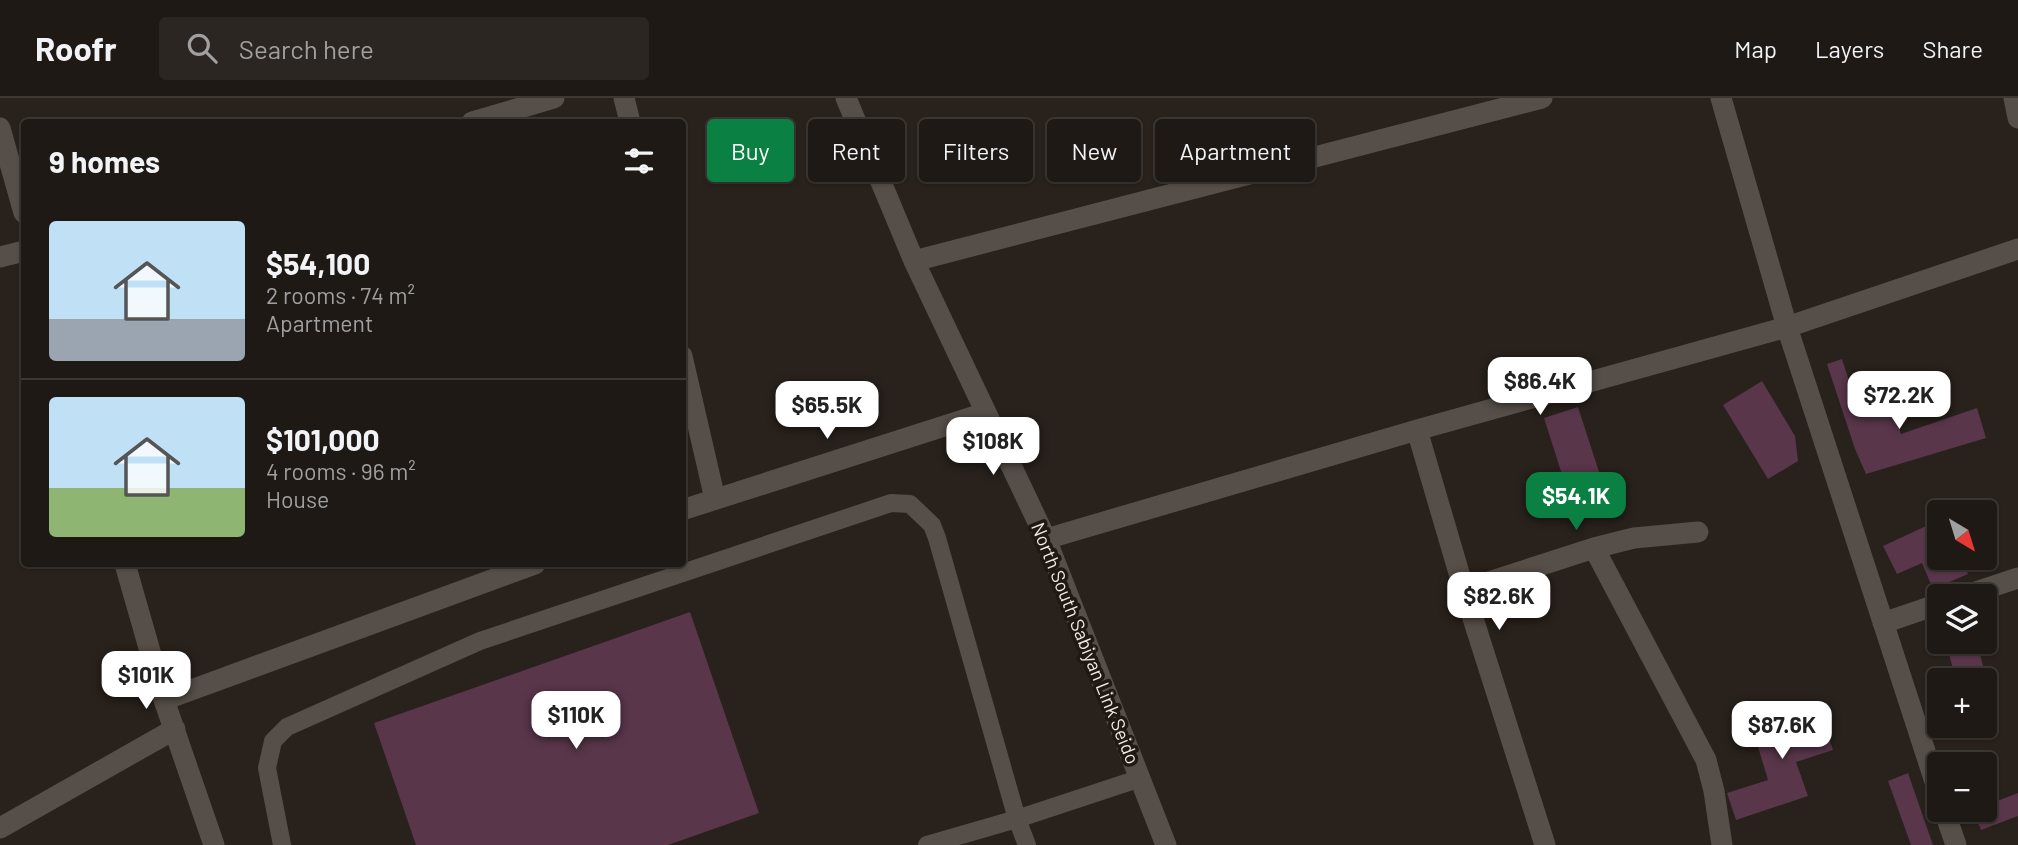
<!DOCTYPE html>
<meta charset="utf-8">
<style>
body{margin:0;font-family:Barlow,sans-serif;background:#2b2622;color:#f1f3f6;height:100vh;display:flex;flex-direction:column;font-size:26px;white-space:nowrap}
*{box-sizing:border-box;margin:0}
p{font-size:23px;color:#a1a0a0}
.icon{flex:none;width:38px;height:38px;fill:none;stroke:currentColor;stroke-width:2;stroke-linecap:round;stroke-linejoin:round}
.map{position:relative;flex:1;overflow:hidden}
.side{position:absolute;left:21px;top:21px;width:665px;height:448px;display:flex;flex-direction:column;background:#1e1915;border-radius:7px;box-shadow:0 2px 5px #0004,0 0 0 2px #3c3834}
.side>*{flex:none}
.hud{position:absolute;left:707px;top:21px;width:665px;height:63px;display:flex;gap:14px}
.needle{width:46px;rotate:142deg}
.fabs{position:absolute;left:1927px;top:402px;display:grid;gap:14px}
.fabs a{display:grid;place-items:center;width:70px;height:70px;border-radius:7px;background:#1e1915;box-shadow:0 2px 5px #0004,0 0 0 2px #3c3834;font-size:35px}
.price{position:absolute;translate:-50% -60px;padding:0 16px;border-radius:14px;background:#fff;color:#222;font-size:23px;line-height:46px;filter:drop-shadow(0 2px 4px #0008)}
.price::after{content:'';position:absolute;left:50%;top:42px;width:21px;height:16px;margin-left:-10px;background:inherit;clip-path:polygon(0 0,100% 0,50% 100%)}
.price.active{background:#0b8043;color:#fff}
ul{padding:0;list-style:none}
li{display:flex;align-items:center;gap:21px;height:175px;padding:0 28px}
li+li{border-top:2px solid #3c3834}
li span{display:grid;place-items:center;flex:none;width:196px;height:140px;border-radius:7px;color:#555}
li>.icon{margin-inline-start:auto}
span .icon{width:84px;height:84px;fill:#fffc;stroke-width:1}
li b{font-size:30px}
h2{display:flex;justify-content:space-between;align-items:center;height:84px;padding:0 28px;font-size:30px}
.chip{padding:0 24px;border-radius:7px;background:#1e1915;box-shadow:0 2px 5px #0004,0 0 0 2px #3c3834;font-size:24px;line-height:63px}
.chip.active{background:#0b8043;color:#fff}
header{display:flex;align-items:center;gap:42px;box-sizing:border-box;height:98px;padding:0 35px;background:#1e1915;border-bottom:2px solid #3c3834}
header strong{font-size:33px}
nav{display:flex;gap:38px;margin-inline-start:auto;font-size:24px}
.search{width:490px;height:63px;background:#2b2622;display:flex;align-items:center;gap:18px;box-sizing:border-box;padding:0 24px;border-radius:7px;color:#a1a0a0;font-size:26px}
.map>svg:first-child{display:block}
</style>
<header>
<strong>Roofr</strong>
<div class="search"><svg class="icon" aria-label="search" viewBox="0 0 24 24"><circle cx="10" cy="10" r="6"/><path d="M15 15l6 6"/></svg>Search here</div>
<nav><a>Map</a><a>Layers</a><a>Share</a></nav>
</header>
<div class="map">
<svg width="2018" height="747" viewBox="0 0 2018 747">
<rect width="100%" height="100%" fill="#28211c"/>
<path fill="#59364a" d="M1842 261 1861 320 1892 309 1901 336 1977 310 1986 340 1866 376 1855 351 1827 266Z
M1762 283 1795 338 1798 363 1768 381 1723 307Z
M1578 309 1600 377 1566 389 1544 320Z
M1939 422V460H1961L1968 476 1933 491 1922 465 1897 476 1883 448Z
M690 514 759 715 668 747H416L374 625Z
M1946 544H1977L1995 615 1984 617V583H1956Z
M1818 608 1833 652 1796 664 1808 698 1736 722 1727 695 1768 682 1752 629Z
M1908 675 1933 747H1911L1888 683Z
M2018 695V718L1981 732 1973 712H1984V708Z"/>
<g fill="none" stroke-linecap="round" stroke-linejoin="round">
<path stroke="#564e48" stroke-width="18" d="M282 747 267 670 273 643 287 629 480 543 891 405 910 406 932 427 937 440 1017 721 1027 747
M927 747 1017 721 1141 680"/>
<path stroke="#564e48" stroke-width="21" d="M624 0 630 24
M846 0 914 163 1046 441 1166 747
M1721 0 1787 229 1939 696
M2014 0 2018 20
M472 24 554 0
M0 30 24 115
M0 159 24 153
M914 163 1542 0
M682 258 715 401
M1417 332 1464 492 1545 747
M682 412 985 315
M1046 441 1417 332 1787 229 2018 151
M1594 450 1706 662 1714 693 1722 747
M125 466 164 602 214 747
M1464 492 1594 450 1634 440 1698 434
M1961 499 2018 480
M1883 525 1939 506
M164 602 535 466
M1944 712 1956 747
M0 730 175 631"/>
</g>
<g text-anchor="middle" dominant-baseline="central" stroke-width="7" stroke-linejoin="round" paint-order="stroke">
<g font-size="19" fill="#efeae6" stroke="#1f1813">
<text transform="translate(1086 545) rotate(68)">North South Sabiyan Link Seido</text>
</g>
</g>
</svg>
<div class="fabs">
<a><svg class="needle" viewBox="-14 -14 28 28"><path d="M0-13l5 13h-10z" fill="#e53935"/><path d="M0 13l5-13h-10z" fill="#a1a0a0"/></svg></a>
<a><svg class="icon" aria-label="layers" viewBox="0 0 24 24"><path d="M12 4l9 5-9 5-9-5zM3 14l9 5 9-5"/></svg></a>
<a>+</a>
<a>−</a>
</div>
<b class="price" style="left:1540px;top:319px">$86.4K</b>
<b class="price" style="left:1899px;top:333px">$72.2K</b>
<b class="price" style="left:827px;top:343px">$65.5K</b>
<b class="price" style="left:993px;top:379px">$108K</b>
<b class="price active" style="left:1576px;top:434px">$54.1K</b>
<b class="price" style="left:1499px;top:534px">$82.6K</b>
<b class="price" style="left:146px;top:613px">$101K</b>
<b class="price" style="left:576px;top:653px">$110K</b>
<b class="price" style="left:1782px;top:663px">$87.6K</b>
<div class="hud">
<a class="chip active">Buy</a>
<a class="chip">Rent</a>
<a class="chip">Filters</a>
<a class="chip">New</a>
<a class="chip">Apartment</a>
</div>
<section class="side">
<h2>9 homes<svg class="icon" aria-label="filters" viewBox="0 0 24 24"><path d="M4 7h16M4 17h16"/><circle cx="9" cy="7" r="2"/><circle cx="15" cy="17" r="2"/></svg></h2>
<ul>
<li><span style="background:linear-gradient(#bfe0f5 70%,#9aa5b1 0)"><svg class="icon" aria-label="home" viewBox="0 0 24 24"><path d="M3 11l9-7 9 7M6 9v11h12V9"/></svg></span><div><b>$54,100</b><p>2 rooms · 74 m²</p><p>Apartment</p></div></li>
<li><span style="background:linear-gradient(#bfe0f5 65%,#8fb573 0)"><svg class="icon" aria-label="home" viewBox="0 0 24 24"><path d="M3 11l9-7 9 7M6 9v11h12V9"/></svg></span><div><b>$101,000</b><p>4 rooms · 96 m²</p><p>House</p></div></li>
</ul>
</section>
</div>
